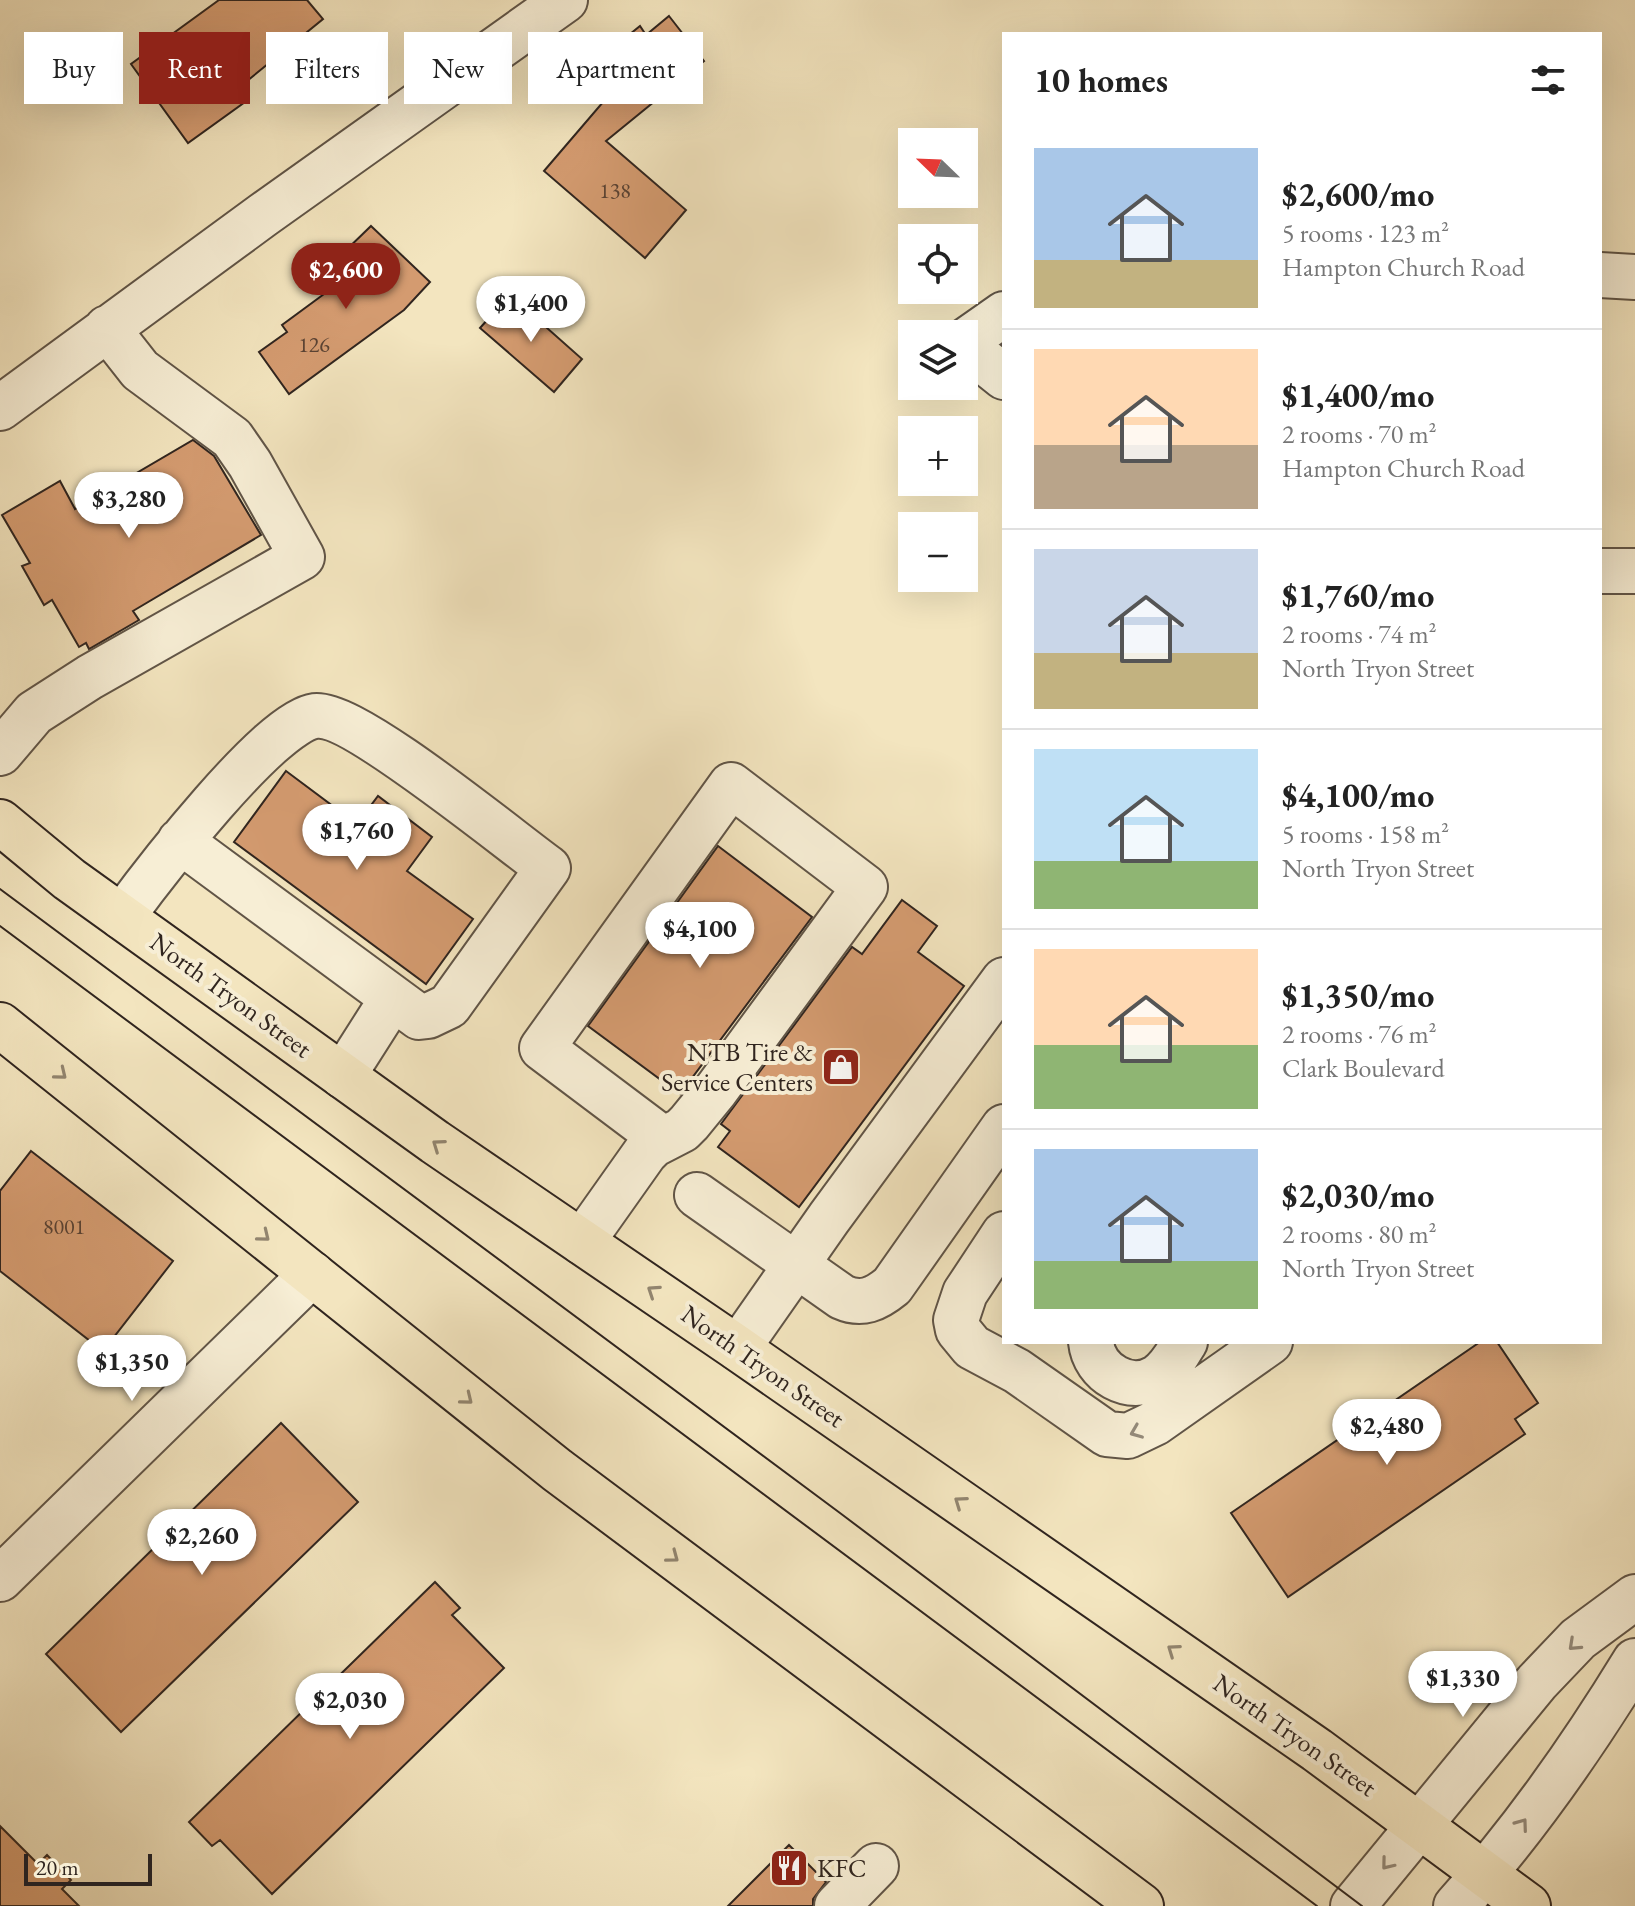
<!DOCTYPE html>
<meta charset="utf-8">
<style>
body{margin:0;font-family:"EB Garamond",serif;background:#f2f2f2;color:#222;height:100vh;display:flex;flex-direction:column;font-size:30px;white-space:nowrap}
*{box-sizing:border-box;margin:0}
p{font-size:26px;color:#767676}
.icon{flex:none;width:44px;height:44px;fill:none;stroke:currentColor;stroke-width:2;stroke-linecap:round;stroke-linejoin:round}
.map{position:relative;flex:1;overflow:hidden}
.sheet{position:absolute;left:1002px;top:32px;width:600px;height:1312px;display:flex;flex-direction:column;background:#fff;border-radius:0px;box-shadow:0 8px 32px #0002}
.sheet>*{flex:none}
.top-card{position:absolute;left:24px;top:32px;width:760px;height:72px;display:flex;gap:16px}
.needle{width:52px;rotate:293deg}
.tools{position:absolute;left:898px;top:128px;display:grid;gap:16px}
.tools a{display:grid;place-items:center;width:80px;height:80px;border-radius:0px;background:#fff;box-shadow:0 8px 32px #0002;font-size:40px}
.scale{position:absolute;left:24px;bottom:20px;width:128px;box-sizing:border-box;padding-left:8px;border:4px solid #30251f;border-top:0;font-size:22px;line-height:28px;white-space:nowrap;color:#30251f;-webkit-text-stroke:6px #f7eed5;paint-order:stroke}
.price{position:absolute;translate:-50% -68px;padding:0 18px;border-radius:28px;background:#fff;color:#222;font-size:26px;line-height:52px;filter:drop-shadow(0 2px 4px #0008)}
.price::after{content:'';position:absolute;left:50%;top:48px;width:24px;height:18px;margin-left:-12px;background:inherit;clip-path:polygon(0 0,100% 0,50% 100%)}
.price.active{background:#8f2418;color:#fff}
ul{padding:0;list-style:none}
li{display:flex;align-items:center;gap:24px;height:200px;padding:0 32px}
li+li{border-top:2px solid #e0e0e0}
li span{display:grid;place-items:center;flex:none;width:224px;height:160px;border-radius:0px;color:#555}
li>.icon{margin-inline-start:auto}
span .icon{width:96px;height:96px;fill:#fffc;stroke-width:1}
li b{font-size:34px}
h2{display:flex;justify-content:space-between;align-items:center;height:96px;padding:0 32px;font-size:34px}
.chip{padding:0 28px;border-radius:0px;background:#fff;box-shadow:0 8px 32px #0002;font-size:28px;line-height:72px}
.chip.active{background:#8f2418;color:#fff}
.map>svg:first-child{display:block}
</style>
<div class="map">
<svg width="1635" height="1906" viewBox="0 0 1635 1906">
<rect width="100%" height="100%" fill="#f3e5bf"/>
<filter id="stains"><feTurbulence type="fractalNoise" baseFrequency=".0025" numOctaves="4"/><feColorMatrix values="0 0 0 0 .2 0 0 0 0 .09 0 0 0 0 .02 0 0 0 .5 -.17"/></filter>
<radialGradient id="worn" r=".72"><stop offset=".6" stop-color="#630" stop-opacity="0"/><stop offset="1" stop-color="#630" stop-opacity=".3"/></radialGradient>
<path fill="#d49b70" stroke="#30251f" stroke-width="2" d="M219 0H307L323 19 236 90 245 102 188 143 131 64Z
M669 16 704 61 606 141 686 210 645 258 544 171 622 80 603 56 640 26 646 35Z
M371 226 430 282 404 310 289 394 259 352 287 332 282 325 354 272 339 257Z
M507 298 518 307 520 304 582 359 554 392 480 328Z
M193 440 214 456 261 535 133 611 139 620 89 649 86 643 79 647 52 600 44 605 22 566 30 563 2 515 60 481 75 509Z
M286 771 357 824 378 796 432 837 407 871 473 919 426 984 234 842Z
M718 846 812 917 680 1094 588 1026Z
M902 900 937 926 918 952 964 986 799 1207 718 1147 730 1131 721 1124 852 947 862 954Z
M31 1151 173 1261 103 1351 0 1271V1191Z
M1480 1342H1497L1538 1403 1515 1419 1525 1434 1288 1597 1231 1513Z
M281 1423 358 1502 121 1732 46 1654Z
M435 1582 460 1608 452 1615 504 1668 272 1894 220 1840 212 1846 189 1822Z
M0 1826 38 1864 47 1855 71 1880 62 1889 79 1906H0Z
M789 1845 826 1882 813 1899V1906H728Z"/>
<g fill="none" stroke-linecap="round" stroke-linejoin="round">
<g stroke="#615547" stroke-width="48">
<path id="minor" d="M1600 275 1635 277
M964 342 1004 314
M964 345 1004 377
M0 408 263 215 565 0
M1600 571H1635
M0 753 34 713 90 677 302 557 250 464 232 438 140 370 107 328
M122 917C152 876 270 722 315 716 353 711 509 840 548 868L449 1006 428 1016 419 1017 180 841
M343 1076 392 999
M697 1195 842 1297C862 1306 876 1299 892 1286L1004 1127
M1004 1234 965 1293 956 1320 958 1330 972 1347 1017 1371 1107 1434 1128 1436 1155 1423 1270 1342
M582 1242 645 1153 653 1145 682 1130 689 1123 716 1090 865 887 731 785 542 1048 663 1139
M1091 1342C1094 1373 1130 1394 1157 1377 1170 1369 1177 1354 1185 1342
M738 1348 829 1218 1004 980
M0 1579 312 1274
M837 1906 876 1866
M1353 1906 1537 1682 1578 1639 1635 1597
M1456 1906C1523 1832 1583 1746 1635 1661"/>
</g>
<g stroke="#30251f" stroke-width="48">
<path id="major" d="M0 822 69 879 435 1142 733 1345 1317 1750 1528 1906
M0 1025 557 1470 1141 1906"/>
</g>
<use href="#minor" stroke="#f7eed5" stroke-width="44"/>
<use href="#major" stroke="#f3e5bf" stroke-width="44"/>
<path stroke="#30251f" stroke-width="2" d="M0 889 840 1513 1362 1906
M0 926 1317 1906"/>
</g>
<defs><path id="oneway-chevron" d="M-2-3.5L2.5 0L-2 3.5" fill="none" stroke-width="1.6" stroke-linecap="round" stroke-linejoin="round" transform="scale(2)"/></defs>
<g stroke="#92856f">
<use href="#oneway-chevron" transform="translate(61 1074) rotate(39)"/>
<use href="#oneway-chevron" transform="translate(438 1145) rotate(-145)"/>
<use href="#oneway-chevron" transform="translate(264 1236) rotate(39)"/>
<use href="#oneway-chevron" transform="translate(653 1291) rotate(-146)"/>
<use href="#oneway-chevron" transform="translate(467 1399) rotate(39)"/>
<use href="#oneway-chevron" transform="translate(960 1502) rotate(-145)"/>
<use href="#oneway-chevron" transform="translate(673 1557) rotate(37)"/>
<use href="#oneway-chevron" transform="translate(1173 1650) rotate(-145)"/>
</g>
<g stroke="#948a7a">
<use href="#oneway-chevron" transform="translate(1136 1432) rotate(158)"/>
<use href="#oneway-chevron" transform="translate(1574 1645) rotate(137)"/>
<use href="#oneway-chevron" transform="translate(1522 1824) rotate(-54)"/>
<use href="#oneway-chevron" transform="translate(1387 1864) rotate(129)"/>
</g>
<defs>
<g id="shop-square" transform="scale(2)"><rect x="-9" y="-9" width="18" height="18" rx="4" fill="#8f2418" stroke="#f7eed5"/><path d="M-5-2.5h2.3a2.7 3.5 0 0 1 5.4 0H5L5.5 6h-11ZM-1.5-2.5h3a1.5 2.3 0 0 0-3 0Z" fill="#fff"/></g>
<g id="restaurant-square" transform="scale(2)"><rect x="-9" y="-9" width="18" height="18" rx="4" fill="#8f2418" stroke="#f7eed5"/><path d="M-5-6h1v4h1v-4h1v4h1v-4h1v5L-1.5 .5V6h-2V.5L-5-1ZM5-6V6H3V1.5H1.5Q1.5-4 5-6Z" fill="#fff"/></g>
</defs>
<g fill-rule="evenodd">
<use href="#shop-square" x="841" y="1067"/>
<use href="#restaurant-square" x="789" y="1868"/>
</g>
<g text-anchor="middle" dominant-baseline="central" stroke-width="8" stroke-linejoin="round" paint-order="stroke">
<g font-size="22" fill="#594233">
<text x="615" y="190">138</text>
<text x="314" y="344">126</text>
<text x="64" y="1226">8001</text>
</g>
<g font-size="26" fill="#30251f" stroke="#f7eed5">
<text transform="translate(231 995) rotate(36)">North Tryon Street</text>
<text transform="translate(763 1366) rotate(35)">North Tryon Street</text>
<text transform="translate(1295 1735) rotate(35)">North Tryon Street</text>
</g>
<g font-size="26" fill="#30251f" stroke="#f7eed5" text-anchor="end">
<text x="813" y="1052">NTB Tire &amp;<tspan x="813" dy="30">Service Centers</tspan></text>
<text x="817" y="1868" text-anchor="start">KFC</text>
</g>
</g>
<rect width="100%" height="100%" filter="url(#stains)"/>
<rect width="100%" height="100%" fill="url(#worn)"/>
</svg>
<div class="tools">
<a><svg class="needle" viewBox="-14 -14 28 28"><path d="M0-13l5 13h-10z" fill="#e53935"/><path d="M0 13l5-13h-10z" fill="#767676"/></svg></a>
<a><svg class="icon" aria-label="locate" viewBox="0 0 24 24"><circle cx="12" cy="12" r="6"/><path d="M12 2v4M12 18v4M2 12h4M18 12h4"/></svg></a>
<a><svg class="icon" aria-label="layers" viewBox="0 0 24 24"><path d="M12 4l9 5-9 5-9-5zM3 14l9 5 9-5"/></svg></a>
<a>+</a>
<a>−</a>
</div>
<div class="scale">20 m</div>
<b class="price active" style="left:346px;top:311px">$2,600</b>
<b class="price" style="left:531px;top:344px">$1,400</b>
<b class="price" style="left:129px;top:540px">$3,280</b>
<b class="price" style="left:357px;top:872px">$1,760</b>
<b class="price" style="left:700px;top:970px">$4,100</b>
<b class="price" style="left:132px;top:1403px">$1,350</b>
<b class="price" style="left:1387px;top:1467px">$2,480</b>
<b class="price" style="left:202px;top:1577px">$2,260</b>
<b class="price" style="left:1463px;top:1719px">$1,330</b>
<b class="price" style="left:350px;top:1741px">$2,030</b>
<div class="top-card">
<a class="chip">Buy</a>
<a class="chip active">Rent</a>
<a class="chip">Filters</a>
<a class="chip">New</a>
<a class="chip">Apartment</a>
</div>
<section class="sheet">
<h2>10 homes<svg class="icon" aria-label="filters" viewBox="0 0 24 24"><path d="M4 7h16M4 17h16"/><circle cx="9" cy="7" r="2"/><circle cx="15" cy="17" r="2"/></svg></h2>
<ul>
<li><span style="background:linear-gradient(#a9c7e8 70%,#c2b280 0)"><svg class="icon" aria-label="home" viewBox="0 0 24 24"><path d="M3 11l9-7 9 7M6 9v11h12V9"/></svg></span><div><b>$2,600/mo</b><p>5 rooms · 123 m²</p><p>Hampton Church Road</p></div></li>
<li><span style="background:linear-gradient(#ffd9b3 60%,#b9a48a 0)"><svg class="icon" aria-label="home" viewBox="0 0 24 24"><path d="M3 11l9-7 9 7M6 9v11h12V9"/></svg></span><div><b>$1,400/mo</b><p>2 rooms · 70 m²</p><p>Hampton Church Road</p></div></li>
<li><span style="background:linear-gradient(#c9d6e8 65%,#c2b280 0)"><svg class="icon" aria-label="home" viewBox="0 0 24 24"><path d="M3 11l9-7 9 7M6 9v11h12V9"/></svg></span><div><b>$1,760/mo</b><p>2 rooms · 74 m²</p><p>North Tryon Street</p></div></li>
<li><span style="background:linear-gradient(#bfe0f5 70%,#8fb573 0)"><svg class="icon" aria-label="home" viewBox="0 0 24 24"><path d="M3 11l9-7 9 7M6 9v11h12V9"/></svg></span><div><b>$4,100/mo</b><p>5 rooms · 158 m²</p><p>North Tryon Street</p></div></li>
<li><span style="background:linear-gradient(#ffd9b3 60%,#8fb573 0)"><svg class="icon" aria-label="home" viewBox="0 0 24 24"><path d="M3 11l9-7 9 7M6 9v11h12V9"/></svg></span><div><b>$1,350/mo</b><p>2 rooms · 76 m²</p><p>Clark Boulevard</p></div></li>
<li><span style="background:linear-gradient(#a9c7e8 70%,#8fb573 0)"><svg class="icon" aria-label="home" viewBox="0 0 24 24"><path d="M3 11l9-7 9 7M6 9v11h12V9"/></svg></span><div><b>$2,030/mo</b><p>2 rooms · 80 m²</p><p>North Tryon Street</p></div></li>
</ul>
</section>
</div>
